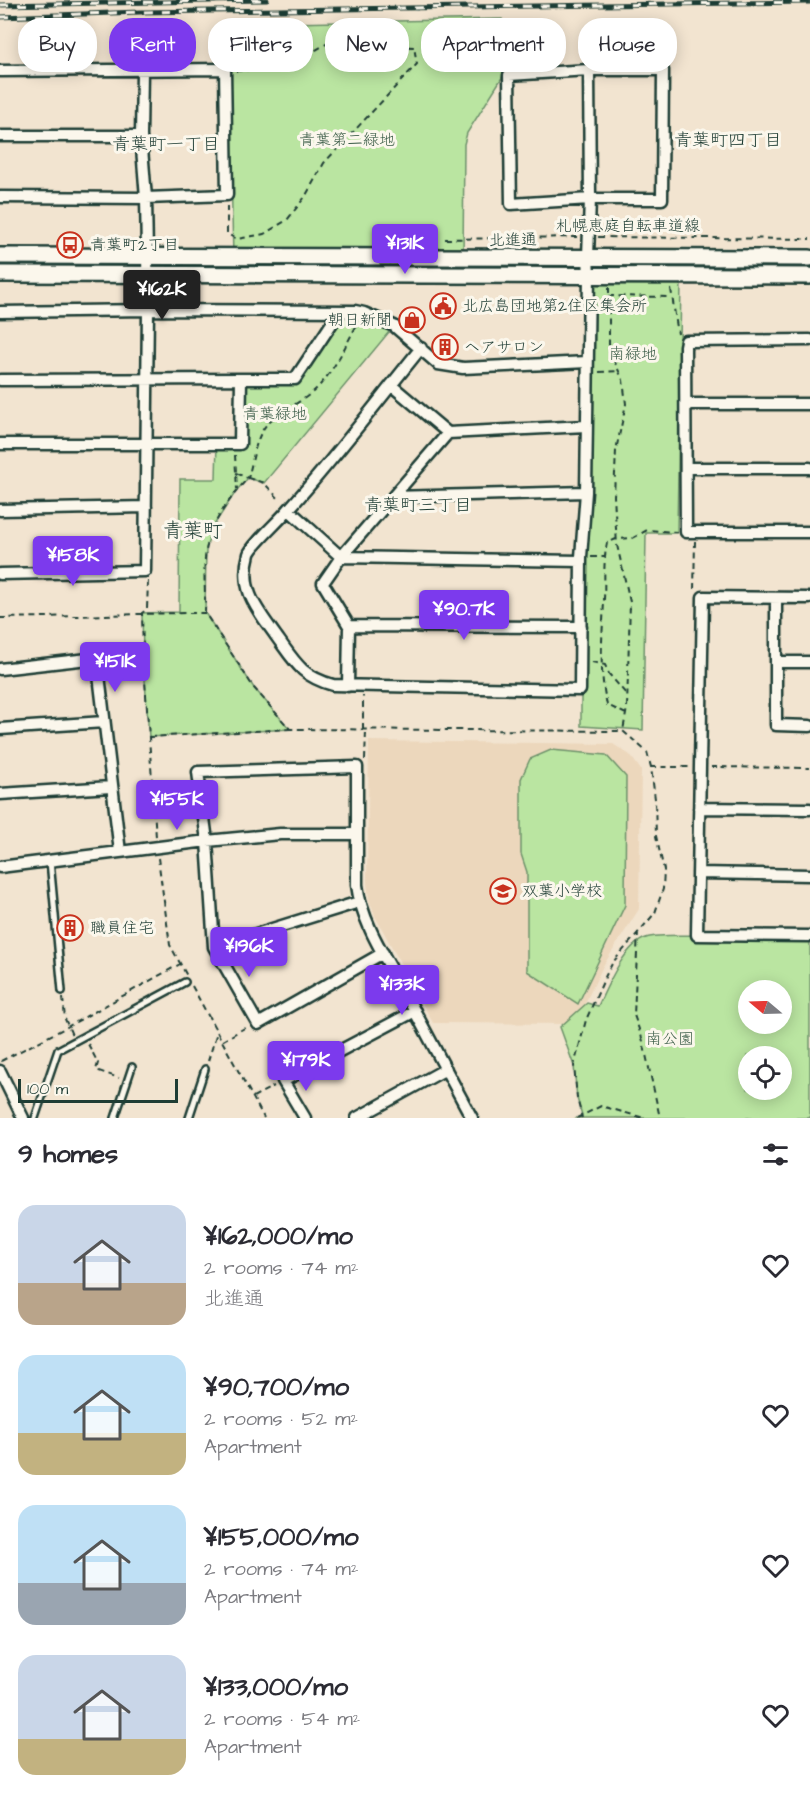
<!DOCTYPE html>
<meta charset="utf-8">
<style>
body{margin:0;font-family:"Architects Daughter","Klee One",sans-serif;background:#f2f2f3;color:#2b2b33;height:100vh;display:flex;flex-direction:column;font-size:22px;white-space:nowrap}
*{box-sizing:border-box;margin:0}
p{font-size:20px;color:#7c7c81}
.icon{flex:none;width:33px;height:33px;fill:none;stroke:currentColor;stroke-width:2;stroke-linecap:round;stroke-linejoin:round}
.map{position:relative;height:1118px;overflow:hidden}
.side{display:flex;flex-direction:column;background:#fff;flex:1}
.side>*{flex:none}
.hud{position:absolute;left:18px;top:18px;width:774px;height:54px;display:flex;gap:12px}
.needle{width:39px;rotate:289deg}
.fabs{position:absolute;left:738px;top:980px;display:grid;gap:12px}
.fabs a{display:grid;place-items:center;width:54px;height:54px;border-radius:50%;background:#fff;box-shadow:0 3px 15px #0003;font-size:30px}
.scale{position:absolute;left:18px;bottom:15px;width:160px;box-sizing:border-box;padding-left:6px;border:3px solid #1f3d34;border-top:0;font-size:16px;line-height:21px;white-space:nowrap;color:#1f3d34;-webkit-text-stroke:4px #fbf7ec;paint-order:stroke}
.price{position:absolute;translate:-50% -51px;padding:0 14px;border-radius:6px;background:#7c3aed;color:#fff;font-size:20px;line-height:39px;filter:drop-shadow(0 2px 3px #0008)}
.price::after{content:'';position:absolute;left:50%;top:36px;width:18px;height:14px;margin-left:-9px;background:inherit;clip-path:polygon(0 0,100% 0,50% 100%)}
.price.active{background:#222;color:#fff}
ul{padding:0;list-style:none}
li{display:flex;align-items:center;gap:18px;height:150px;padding:0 18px}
li span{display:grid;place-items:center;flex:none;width:168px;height:120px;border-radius:18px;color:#555}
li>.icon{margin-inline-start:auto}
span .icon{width:72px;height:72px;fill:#fffc;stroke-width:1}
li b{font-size:26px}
h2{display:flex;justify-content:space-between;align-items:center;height:72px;padding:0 18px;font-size:26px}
.tag{padding:0 21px;border-radius:24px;background:#fff;box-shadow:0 3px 15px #0003;font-size:21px;line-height:54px}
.tag.active{background:#7c3aed;color:#fff}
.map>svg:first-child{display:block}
</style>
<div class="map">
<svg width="810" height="1118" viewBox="0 0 810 1118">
<rect width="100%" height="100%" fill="#f2e4d0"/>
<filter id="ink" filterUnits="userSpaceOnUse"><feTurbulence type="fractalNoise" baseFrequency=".0167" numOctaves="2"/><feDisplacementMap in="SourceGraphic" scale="12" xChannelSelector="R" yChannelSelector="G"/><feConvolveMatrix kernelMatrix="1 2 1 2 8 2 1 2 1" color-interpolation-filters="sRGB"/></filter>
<g filter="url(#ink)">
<path fill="#ecd7bc" d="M369 741 613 744 630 755 641 770 639 909 603 966 575 1024 433 1023 375 916 369 900 367 882Z"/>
<path fill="#bae5a1" stroke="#6c916a" stroke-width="1.5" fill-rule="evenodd" d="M502 19 503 76 467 133 464 144 463 258H233L228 24Z
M589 275 681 280 677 533H646L643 730 581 726V627Z
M340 311 394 326 264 483 248 478 237 490 214 525 206 548 205 613 254 688 290 729 149 737 143 652 142 613 179 612 180 479H216L217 443H240L241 379H295Z
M551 750 606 755 626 777 625 905 578 1004 527 971V872L521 854V779L530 759Z
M697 935 810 936V1118H577L582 1115 577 1098 574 1066 560 1027 587 1003 598 1006C607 987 624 945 646 938 659 934 682 936 697 935ZM748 990H782V1023H748ZM748 1056H782V1089H748Z"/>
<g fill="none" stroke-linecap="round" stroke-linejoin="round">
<g stroke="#1f3d34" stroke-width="10">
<path id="lane" d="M50 861 62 991
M35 1118 58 1050 185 982
M115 1118 132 1067
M189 1118 205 1069"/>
</g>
<g stroke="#1f3d34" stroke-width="15">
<path id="street" d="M589 70H663L662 199H590L511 204 509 75Z
M0 71 225 69 227 195 146 198 0 197
M0 136H141
M0 312 148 310 355 311 364 313 394 326 438 364 463 368 587 362
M810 340 686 341 685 346 686 532H810
M421 348C377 402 335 458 288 510 280 520 252 545 249 554 239 590 257 609 276 636 295 662 301 676 333 685L580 690 581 557 586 492 589 275 588 257 590 199 589 70
M241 379H295L340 311
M0 380 241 379 240 444H0
M391 385 448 433 586 426
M686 404H810
M686 468H810
M393 497 586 492
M0 510 146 507
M289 510 341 557 581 561
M0 574 145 571 148 310 146 198 141 136 142 71
M776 598V725L810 726
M810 598 703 597 697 935 810 936
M349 626 581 627
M776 662H810
M0 669 97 658 120 852
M348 686 349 626 323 583 341 557 448 433
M0 729 104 722
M0 794 111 787
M699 808 810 809
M0 867 207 841 280 834H357
M698 873 810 875
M214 947 359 902
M383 953 258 1024 214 947 207 841 198 772 357 767V885C362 925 388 961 407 997 429 1037 450 1078 472 1118
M0 1071 23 1118
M305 1118 283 1081 415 1011
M357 1118 446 1069"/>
</g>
<g stroke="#1f3d34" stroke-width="20">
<path id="secondary" d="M0 256 810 258
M0 274 810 276"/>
</g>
<path stroke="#1f3d34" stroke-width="2" stroke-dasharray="6 4.5" stroke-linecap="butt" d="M227 206V234L237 239 264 234 287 220 305 197 324 163 417 64 414 47 330 42 298 60 271 68 236 71
M598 237 810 239
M445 239 578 237
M609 287V350L623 380 626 404 616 450 614 496 617 545 630 602 627 708 623 731
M671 289 678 334
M608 296 671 297
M599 372 619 371
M235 455 237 489
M236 473 248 478C254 458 255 433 272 419 286 408 302 402 315 390 334 372 345 346 358 323
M695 541 694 590 696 591
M591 557H604
M148 581 147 609 142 613 143 652 156 837
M205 613C206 591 202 567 207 546 212 521 231 497 248 478L264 483 281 501
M0 618C68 617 137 613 205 613L254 688 290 729 623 731 647 752 651 767 655 799 656 836 664 870 663 889 655 913 613 962 605 977 586 1020 574 1066 577 1098 582 1118
M105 657 141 652
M592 662 605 665 609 674 627 695
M626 714 607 705C598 669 603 634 604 599 605 580 603 562 607 543L616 539 633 538 647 530 677 532
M363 729V696
M149 737 290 729
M365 760 366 730
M651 767H690
M711 767 810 768
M158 858 170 945 187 976
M638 932 634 1015 643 1041 660 1118
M192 986 264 1118
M63 998 65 1019 72 1035
M222 1041 248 1026
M88 1044 98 1063 96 1070 119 1078
M1 1061 67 1027 180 964
M208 1061 217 1032
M253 1097 274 1086
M577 1118 601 1106 644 1118"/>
<use href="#lane" stroke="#fbf7ec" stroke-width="5"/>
<use href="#street" stroke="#fbf7ec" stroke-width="10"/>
<use href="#secondary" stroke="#fbf7ec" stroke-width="15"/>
<g stroke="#1f3d34" stroke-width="5">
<path id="rail" d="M0 5 267 0
M0 17 140 12 810 2"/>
</g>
<use href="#rail" stroke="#fbf7ec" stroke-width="3" stroke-dasharray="9" stroke-linecap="butt"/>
</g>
</g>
<defs>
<g id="bus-ring" transform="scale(1.35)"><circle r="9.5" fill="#fbf7ec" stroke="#c8321e" stroke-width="1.5"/><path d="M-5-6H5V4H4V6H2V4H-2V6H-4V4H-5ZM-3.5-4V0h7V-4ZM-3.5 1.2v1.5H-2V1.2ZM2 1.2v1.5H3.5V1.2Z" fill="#c8321e"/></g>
<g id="civic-ring" transform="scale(1.35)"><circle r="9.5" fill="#fbf7ec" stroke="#c8321e" stroke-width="1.5"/><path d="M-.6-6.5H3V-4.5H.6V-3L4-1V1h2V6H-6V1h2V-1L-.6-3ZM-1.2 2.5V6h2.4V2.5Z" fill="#c8321e"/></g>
<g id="shop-ring" transform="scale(1.35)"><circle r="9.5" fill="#fbf7ec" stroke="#c8321e" stroke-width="1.5"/><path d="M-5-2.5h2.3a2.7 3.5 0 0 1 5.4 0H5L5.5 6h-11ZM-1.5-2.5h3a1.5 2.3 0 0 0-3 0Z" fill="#c8321e"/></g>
<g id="building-ring" transform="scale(1.35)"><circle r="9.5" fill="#fbf7ec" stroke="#c8321e" stroke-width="1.5"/><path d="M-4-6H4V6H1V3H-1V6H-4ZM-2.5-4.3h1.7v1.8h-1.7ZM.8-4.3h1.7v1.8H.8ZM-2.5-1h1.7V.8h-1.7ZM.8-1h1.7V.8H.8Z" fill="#c8321e"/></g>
<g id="school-ring" transform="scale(1.35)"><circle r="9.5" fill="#fbf7ec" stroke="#c8321e" stroke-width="1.5"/><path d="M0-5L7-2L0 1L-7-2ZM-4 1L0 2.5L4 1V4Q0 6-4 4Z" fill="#c8321e"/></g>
</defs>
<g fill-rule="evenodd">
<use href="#bus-ring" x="70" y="245"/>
<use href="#civic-ring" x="443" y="306"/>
<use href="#shop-ring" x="412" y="320"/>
<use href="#building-ring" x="445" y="347"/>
<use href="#school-ring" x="503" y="891"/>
<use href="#building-ring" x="70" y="928"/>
</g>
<g text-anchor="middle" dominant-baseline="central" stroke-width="6" stroke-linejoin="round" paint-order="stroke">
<g font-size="16" fill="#3e5f4a" stroke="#fbf7ec">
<text x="347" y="140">青葉第二緑地</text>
<text x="633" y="354">南緑地</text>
<text x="275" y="414">青葉緑地</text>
<text x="670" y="1039">南公園</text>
</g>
<g font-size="16" fill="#1f3d34" stroke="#fbf7ec">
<text x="628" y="226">札幌恵庭自転車道線</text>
<text transform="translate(513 240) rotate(-1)">北進通</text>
</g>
<g font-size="16" fill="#1f3d34" stroke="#fbf7ec" text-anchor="start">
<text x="90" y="245">青葉町2丁目</text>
<text x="462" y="306">北広島団地第2住区集会所</text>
<text x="392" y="320" text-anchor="end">朝日新聞</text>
<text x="464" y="347">ヘアサロン</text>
<text x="522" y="891">双葉小学校</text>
<text x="90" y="928">職員住宅</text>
</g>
<g font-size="18" fill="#1f3d34" stroke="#fbf7ec">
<text x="728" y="140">青葉町四丁目</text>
<text x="166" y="144">青葉町一丁目</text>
<text x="418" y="505">青葉町三丁目</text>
</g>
<g font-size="20" fill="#1f3d34" stroke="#fbf7ec">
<text x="193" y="531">青葉町</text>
</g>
</g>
</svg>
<div class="fabs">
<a><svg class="needle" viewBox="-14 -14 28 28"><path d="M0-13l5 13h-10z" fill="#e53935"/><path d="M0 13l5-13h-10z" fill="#7c7c81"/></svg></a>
<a><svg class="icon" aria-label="locate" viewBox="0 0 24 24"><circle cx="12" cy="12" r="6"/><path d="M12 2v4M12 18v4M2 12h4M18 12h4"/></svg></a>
</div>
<div class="scale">100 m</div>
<b class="price" style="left:405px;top:275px">¥131K</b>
<b class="price active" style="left:162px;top:321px">¥162K</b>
<b class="price" style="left:73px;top:587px">¥158K</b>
<b class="price" style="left:464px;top:641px">¥90.7K</b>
<b class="price" style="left:115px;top:693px">¥151K</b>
<b class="price" style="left:177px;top:831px">¥155K</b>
<b class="price" style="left:249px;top:978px">¥196K</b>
<b class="price" style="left:402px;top:1016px">¥133K</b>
<b class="price" style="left:306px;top:1092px">¥179K</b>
<div class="hud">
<a class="tag">Buy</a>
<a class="tag active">Rent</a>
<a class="tag">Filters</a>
<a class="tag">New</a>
<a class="tag">Apartment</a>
<a class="tag">House</a>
</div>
</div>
<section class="side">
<h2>9 homes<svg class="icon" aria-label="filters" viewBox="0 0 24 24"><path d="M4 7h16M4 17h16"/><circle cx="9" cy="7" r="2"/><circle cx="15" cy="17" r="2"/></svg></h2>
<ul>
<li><span style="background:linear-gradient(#c9d6e8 65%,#b9a48a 0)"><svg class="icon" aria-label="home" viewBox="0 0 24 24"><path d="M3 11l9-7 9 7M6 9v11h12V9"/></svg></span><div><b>¥162,000/mo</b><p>2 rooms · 74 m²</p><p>北進通</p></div><svg class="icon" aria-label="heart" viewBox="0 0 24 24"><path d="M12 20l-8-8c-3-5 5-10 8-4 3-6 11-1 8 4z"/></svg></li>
<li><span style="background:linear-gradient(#bfe0f5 65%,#c2b280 0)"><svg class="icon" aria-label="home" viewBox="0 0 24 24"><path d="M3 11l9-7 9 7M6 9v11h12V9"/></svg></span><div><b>¥90,700/mo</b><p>2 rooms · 52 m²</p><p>Apartment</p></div><svg class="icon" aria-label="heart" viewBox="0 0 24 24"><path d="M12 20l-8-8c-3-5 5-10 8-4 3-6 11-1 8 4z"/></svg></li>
<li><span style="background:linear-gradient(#bfe0f5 65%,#9aa5b1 0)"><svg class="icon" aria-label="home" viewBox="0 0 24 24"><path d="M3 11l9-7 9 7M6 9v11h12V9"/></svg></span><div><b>¥155,000/mo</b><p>2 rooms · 74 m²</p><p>Apartment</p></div><svg class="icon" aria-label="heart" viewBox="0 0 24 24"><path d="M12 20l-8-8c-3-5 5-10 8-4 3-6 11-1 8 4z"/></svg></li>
<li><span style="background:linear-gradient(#c9d6e8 70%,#c2b280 0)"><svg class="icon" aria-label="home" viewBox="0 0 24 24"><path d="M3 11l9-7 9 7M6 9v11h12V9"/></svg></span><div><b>¥133,000/mo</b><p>2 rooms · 54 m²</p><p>Apartment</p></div><svg class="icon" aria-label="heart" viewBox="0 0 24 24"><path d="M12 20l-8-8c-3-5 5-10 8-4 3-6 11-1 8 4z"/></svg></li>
</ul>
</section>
